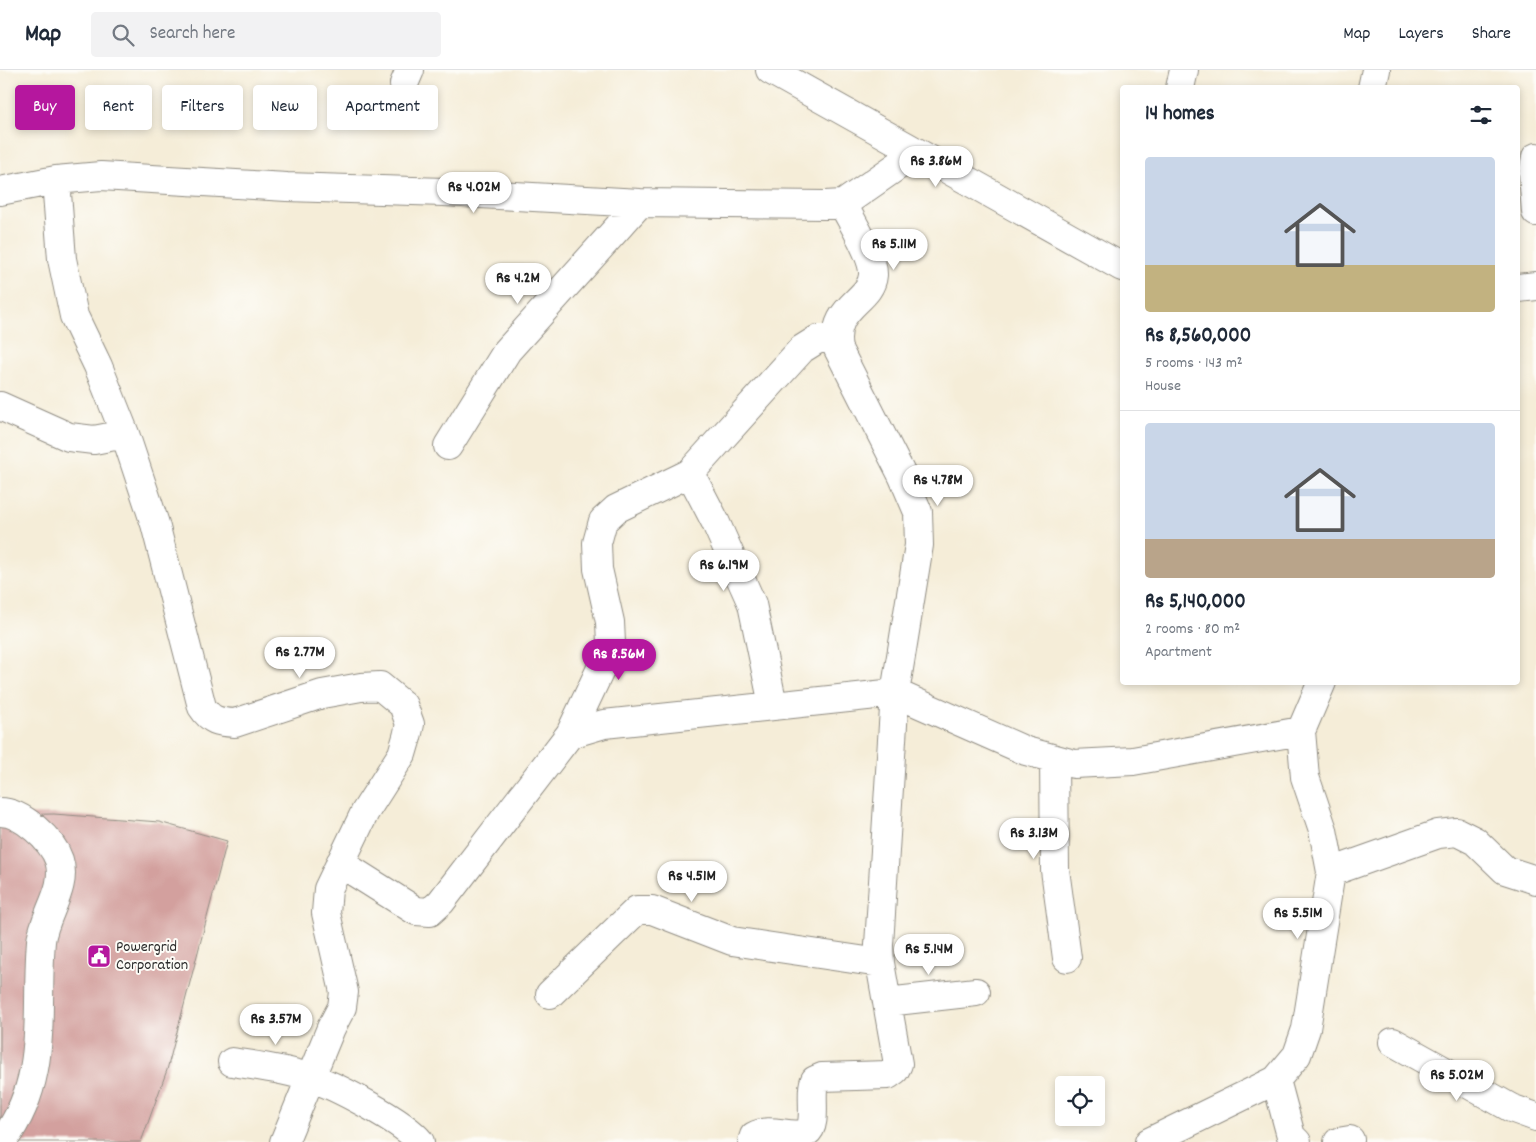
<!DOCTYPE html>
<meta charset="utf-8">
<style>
body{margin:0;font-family:Dekko,sans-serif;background:#f2f2f3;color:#1f2937;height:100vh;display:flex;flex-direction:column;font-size:19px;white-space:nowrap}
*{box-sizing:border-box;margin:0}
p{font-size:16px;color:#747a83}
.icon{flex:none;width:28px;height:28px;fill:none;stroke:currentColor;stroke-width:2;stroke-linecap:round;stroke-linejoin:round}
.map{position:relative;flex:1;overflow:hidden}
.side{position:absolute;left:1120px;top:15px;width:400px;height:600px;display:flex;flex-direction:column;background:#fff;border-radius:5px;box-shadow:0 2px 8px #0003}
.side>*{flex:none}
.guide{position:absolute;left:15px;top:15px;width:475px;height:45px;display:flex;gap:10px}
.fabs{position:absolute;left:1055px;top:1006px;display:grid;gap:10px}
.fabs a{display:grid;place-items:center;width:50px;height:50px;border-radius:5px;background:#fff;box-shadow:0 2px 8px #0003;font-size:25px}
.price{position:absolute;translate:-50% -42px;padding:0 11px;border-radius:18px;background:#fff;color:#222;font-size:16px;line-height:32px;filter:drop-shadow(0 1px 2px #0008)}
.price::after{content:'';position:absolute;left:50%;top:30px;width:15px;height:11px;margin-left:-8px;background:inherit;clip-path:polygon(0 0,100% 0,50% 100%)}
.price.selected{background:#b5179e;color:#fff}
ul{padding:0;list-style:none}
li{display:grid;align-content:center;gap:10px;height:265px;padding:0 25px}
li+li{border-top:1px solid #e0e1e3}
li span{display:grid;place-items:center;height:155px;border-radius:5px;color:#555}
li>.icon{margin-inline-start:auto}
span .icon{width:90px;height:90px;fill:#fffc;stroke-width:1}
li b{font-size:21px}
h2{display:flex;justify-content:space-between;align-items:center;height:60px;padding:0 25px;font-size:21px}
.tag{padding:0 18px;border-radius:5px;background:#fff;box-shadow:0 2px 8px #0003;font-size:18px;line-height:45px}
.tag.selected{background:#b5179e;color:#fff}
header{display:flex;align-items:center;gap:30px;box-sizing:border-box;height:70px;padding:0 25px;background:#fff;border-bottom:1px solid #e0e1e3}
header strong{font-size:24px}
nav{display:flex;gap:28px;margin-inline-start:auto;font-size:18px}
.search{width:350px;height:45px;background:#f2f2f3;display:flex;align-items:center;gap:12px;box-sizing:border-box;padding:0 18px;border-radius:5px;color:#747a83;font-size:19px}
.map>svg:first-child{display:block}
</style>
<header>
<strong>Map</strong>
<div class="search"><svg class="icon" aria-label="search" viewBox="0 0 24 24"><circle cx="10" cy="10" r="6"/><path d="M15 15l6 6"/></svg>Search here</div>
<nav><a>Map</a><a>Layers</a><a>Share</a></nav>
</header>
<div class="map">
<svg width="1536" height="1072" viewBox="0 0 1536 1072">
<rect width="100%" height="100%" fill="#fdfcf7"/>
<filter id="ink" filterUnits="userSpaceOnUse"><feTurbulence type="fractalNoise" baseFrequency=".02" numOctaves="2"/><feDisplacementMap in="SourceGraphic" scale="10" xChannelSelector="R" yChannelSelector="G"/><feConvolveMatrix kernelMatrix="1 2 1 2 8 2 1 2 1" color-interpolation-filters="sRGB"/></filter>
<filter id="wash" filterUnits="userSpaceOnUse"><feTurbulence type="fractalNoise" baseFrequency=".0096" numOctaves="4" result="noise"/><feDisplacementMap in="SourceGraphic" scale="20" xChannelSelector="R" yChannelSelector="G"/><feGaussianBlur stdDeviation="1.12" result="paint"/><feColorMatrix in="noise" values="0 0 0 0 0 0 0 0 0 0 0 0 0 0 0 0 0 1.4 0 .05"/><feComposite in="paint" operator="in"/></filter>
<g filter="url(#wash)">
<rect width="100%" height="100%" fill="#f5edd8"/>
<g id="blocks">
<path fill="#d3a09e" d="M54 744 159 752 227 771 167 1000 141 1072H0V745Z"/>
</g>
</g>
<g filter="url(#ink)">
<use href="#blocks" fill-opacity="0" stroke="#908c82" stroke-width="1"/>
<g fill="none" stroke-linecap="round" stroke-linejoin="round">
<g stroke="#908c82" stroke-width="30">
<path id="minor" d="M770 0 1122 197
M404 14 410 0
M1180 18 1184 0
M1372 18 1376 0
M1536 87 1533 104 1536 142
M56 110 62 189 74 246 98 296 125 364 155 454 202 637C211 651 218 652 235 653L322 624 361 617 380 616 403 635 410 654 407 667 402 684 365 742 328 819 326 843 344 922 342 937 331 958 284 1072
M0 121 56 110 101 106 287 117 444 122 640 133 825 135 843 134 916 83
M1518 218 1536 216
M0 336 69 367 94 370 125 364
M448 376 507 281 640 133
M690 403 715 451 752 534 773 635
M570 664 604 654 895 623 1026 681 1074 694 1133 691 1301 661
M1054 689 1055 800 1067 888
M0 742C22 742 52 770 59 790 68 818 44 844 41 871 35 944 50 1009 2 1072
M340 793 416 841 430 842 441 832 570 664 604 592 611 573 610 552 598 499 597 473 603 451 616 439 690 403 802 279 818 269 836 268
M1331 802 1438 764 1457 762 1475 771 1505 800 1536 810
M550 924 637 840H652L732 871 880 893
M887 932 976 922
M1393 972 1511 1038 1536 1047
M232 992C258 996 283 999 308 1007 333 1014 405 1052 420 1072
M1276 1010 1291 1066 1297 1072
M752 1072 754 1066C771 1056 793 1070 807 1062 818 1055 809 1022 815 1010L822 1007 888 1005 895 1000 898 994 880 893 879 875 895 623 919 475 918 442 903 407 838 279C830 236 871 232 873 205 874 186 851 151 843 134
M1149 1072 1276 1010 1297 985 1306 959 1331 802 1323 760 1305 707 1301 661 1322 612
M1338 1072 1350 1070"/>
</g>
<use href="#minor" stroke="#fff" stroke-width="28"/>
</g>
</g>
<defs>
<g id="civic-square" transform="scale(1.25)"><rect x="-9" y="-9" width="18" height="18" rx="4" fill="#b5179e" stroke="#fdfcf7"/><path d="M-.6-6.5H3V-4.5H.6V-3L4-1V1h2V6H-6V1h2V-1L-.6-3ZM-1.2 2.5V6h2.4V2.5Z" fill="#fff"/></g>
</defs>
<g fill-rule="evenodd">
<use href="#civic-square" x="99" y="886"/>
</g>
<g text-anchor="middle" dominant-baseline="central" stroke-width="4" stroke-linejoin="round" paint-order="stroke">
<g font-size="16" fill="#2b2b2b" stroke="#fdfcf7" text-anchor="start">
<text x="116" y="877">Powergrid<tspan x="116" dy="18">Corporation</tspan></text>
</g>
</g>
</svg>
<div class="fabs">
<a><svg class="icon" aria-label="locate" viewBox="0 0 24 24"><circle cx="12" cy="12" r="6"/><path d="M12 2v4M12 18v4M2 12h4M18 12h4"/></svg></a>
</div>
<b class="price" style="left:936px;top:118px">Rs 3.86M</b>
<b class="price" style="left:474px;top:144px">Rs 4.02M</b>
<b class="price" style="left:894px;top:201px">Rs 5.11M</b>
<b class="price" style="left:518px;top:235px">Rs 4.2M</b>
<b class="price" style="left:938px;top:437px">Rs 4.78M</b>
<b class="price" style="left:724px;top:522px">Rs 6.19M</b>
<b class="price" style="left:300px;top:609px">Rs 2.77M</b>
<b class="price selected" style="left:619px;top:611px">Rs 8.56M</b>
<b class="price" style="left:1034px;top:790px">Rs 3.13M</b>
<b class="price" style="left:692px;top:833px">Rs 4.51M</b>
<b class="price" style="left:1298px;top:870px">Rs 5.51M</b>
<b class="price" style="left:929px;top:906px">Rs 5.14M</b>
<b class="price" style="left:276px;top:976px">Rs 3.57M</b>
<b class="price" style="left:1457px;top:1032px">Rs 5.02M</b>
<div class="guide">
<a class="tag selected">Buy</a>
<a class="tag">Rent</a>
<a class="tag">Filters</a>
<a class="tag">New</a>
<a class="tag">Apartment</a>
</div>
<section class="side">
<h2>14 homes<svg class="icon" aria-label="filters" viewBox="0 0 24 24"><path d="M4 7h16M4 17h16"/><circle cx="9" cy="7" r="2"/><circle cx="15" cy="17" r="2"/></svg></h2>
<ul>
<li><span style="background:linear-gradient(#c9d6e8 70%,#c2b280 0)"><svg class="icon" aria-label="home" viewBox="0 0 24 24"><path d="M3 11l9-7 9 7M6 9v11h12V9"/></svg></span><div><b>Rs 8,560,000</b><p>5 rooms · 143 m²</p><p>House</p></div></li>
<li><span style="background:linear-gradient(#c9d6e8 75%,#b9a48a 0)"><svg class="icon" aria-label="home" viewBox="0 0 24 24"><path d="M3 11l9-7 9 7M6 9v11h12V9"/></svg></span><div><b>Rs 5,140,000</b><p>2 rooms · 80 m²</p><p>Apartment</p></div></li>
</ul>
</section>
</div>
